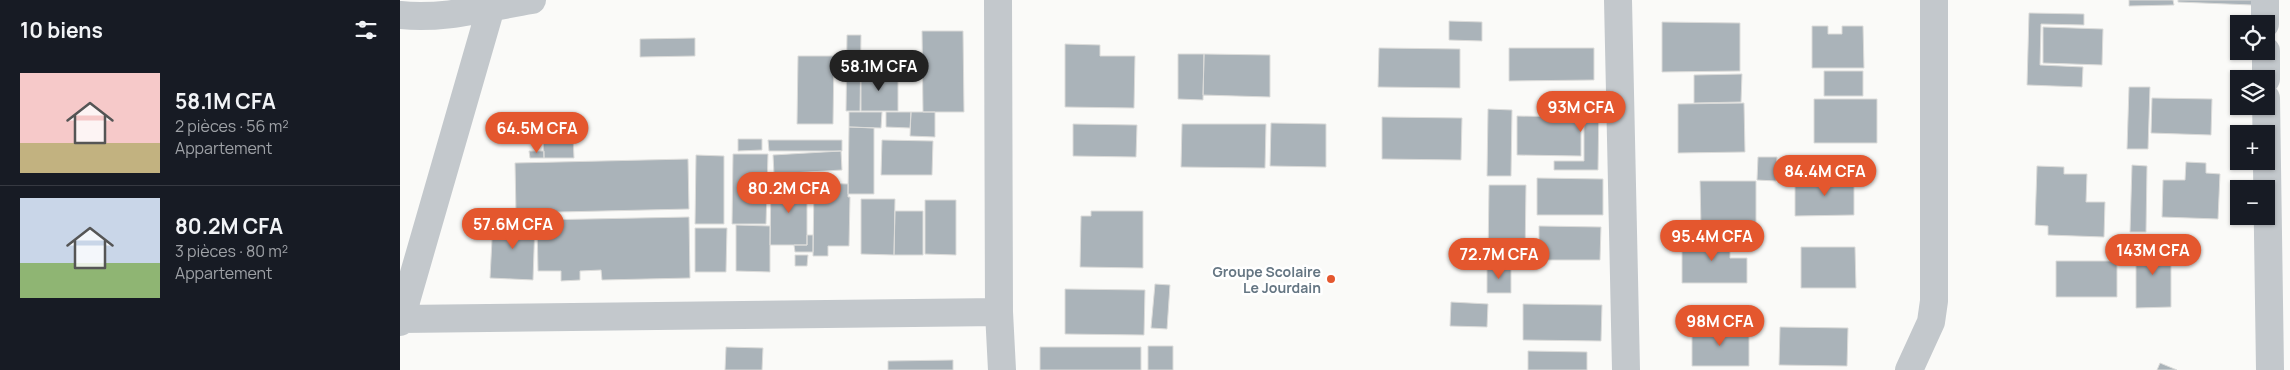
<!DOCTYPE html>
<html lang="fr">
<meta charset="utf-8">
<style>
body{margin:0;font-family:Manrope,sans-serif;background:#20242c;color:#f1f3f6;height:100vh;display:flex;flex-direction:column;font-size:19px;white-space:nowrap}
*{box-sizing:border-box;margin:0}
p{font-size:16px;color:#9ea1a6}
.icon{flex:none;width:28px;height:28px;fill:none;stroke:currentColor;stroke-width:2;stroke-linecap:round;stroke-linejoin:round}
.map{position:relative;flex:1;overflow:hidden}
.side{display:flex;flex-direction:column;background:#171b24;width:400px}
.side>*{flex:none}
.fabs{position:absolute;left:1830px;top:15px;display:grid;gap:10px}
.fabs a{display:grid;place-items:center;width:45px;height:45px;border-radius:0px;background:#171b24;box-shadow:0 1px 4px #0004;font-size:25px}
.price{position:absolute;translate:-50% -42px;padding:0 11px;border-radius:18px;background:#e4572e;color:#fff;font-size:16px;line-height:32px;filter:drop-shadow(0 1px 2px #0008)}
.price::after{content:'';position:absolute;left:50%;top:30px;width:15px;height:11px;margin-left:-8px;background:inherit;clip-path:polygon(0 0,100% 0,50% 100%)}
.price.active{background:#222;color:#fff}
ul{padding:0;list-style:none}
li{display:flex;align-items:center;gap:15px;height:125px;padding:0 20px}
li+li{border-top:1px solid #363941}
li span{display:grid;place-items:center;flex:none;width:140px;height:100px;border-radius:0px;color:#555}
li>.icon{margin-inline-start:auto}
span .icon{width:60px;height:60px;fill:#fffc;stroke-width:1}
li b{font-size:21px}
h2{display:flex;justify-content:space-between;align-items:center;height:60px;padding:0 20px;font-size:21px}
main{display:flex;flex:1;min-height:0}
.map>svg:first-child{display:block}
</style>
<main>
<section class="side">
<h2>10 biens<svg class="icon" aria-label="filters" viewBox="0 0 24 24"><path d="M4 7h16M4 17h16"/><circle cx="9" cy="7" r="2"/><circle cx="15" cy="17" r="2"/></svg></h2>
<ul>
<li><span style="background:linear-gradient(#f6c9c9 70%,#c2b280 0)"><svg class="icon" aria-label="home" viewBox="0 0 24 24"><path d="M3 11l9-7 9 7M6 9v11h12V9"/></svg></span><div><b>58.1M CFA</b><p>2 pièces · 56 m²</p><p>Appartement</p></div></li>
<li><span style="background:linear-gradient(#c9d6e8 65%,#8fb573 0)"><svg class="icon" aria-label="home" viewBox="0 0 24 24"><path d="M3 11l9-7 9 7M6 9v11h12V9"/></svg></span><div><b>80.2M CFA</b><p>3 pièces · 80 m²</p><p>Appartement</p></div></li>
</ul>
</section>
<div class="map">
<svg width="1890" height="370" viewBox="0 0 1890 370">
<rect width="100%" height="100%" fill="#fafaf8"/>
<path fill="#aab3b9" stroke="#dcdcda" d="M1729 0H1773L1774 5 1729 6Z
M1778 0H1852V5L1778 2Z
M1629 13 1684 14V25L1641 24 1640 65 1683 67 1682 87 1627 85Z
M1049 21 1082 22V41L1049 40Z
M1262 22 1340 23V71L1262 72Z
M1412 26H1428V34H1442V26H1463L1464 68H1412Z
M1643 27 1703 29 1702 65 1643 63Z
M522 31H563L564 112H523Z
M447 35H461L460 111H446Z
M295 38V56L240 57V39Z
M665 44 700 45V56H735L734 108 665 107Z
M979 48 1060 49V88L978 87Z
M1109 48H1194V80L1109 81Z
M778 54H804L803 100 778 99Z
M804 54 870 55V97L803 95Z
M398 56H434L433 124H397Z
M461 70H485L484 77H498V111H461Z
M1424 71H1463V96H1424Z
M1342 74 1341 102 1294 103V75Z
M1729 87H1750L1748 149H1727Z
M1752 98 1812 99 1811 135 1751 133Z
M1414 99H1477V143H1414Z
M1149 101H1199L1198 170H1154V161H1184V114H1149Z
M1344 103 1345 152 1278 153V104Z
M1088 109 1112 110 1111 176H1087Z
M449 112H482L481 128 449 127Z
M486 112H511L510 128 486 127Z
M511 112H535V137L510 136Z
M1117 116 1181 117V156L1117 155Z
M982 117 1062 118 1061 160 982 159Z
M871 123 926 124V167L870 166Z
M673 124 737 125 736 157 673 156Z
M782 124H866L865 168 781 167Z
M449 127 474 128V194H448Z
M173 135 174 158H144L143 136Z
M338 139H362V150L338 151Z
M368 140H442V151H369Z
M482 140 533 141 532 175H481Z
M129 151H144V158H130Z
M441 151 442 170 374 174 373 155Z
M333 154H368L366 224H332Z
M296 155 324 156V224H295Z
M1358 157H1377L1376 181 1357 180Z
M288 159 289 209 116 213 115 163Z
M1786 162 1806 163V173L1820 174 1818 219 1762 217 1763 180H1785Z
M1732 165 1747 166 1746 232H1730Z
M1637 166 1664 167V174H1687L1686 202H1705L1704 237 1648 235V226L1635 225Z
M1454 177V215L1395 216V178Z
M1137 178 1203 179V215H1137Z
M1300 181H1356V225L1301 226Z
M371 183H407V245H370Z
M414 183 448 184V197H450L449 246H428V256H413Z
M1089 185H1126L1125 260H1088Z
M461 199H495L494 255 461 254Z
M525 200H556V255L525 254Z
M495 211H523V255H494Z
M691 211H743V268L680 267 681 216H691Z
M289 217 290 278 202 280 201 270 180 271V280L161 281V271H138L137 220Z
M93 220 135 222 133 280 90 278Z
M336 225 370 226V272L336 271Z
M1139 226 1201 227 1200 260H1139Z
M295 228H327L326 272H295Z
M407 235H413V252H395L394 245H407Z
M1290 237H1330V258H1347V283H1282V247H1290Z
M1736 245H1771V307L1736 308Z
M1401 247H1455L1456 288H1401Z
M395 255H408L407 266H395Z
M1656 261H1717V297H1656Z
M1087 266H1111V293H1087Z
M755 284 770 285 767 329 751 328Z
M665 289 745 290 744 335 665 334Z
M1051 302 1088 304 1087 327 1050 326Z
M1123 304 1202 305 1201 341 1123 340Z
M1380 327 1448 328 1447 366 1379 365Z
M1292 328H1349V366H1292Z
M748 346H773V370H748Z
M326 347 363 348 362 370H325Z
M640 347H741V370H640Z
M1128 351 1187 352V370H1128Z
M553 360V370H488V361Z
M1760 363 1777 370H1757Z"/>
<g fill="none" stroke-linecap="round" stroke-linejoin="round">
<path stroke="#c3c8cc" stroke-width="28" d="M598 0 599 312 602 370
M1218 0 1226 370
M1865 0V24
M0 15C44 20 88 7 132 0
M1866 51V79
M1866 98 1870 370
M1 319 599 312
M0 322 93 0
M1509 370 1531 322 1534 301V0"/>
</g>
<circle fill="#e4572e" stroke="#fff" stroke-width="2" cx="931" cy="279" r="5"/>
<g text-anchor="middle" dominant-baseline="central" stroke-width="5" stroke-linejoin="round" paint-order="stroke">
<g font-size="14" font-weight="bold" fill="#657683" stroke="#fff" text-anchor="end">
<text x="921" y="271">Groupe Scolaire<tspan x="921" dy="16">Le Jourdain</tspan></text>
</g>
</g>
</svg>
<div class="fabs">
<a><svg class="icon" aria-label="locate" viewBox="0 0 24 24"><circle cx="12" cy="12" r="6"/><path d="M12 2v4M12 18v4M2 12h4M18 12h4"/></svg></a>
<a><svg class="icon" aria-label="layers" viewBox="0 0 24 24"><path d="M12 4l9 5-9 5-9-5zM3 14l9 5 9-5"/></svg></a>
<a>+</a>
<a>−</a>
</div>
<b class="price active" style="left:479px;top:92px">58.1M CFA</b>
<b class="price" style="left:1181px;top:133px">93M CFA</b>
<b class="price" style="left:137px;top:154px">64.5M CFA</b>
<b class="price" style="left:1425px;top:197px">84.4M CFA</b>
<b class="price" style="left:389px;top:214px">80.2M CFA</b>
<b class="price" style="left:113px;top:250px">57.6M CFA</b>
<b class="price" style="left:1312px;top:262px">95.4M CFA</b>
<b class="price" style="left:1753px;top:276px">143M CFA</b>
<b class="price" style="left:1099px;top:280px">72.7M CFA</b>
<b class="price" style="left:1320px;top:347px">98M CFA</b>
</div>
</main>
